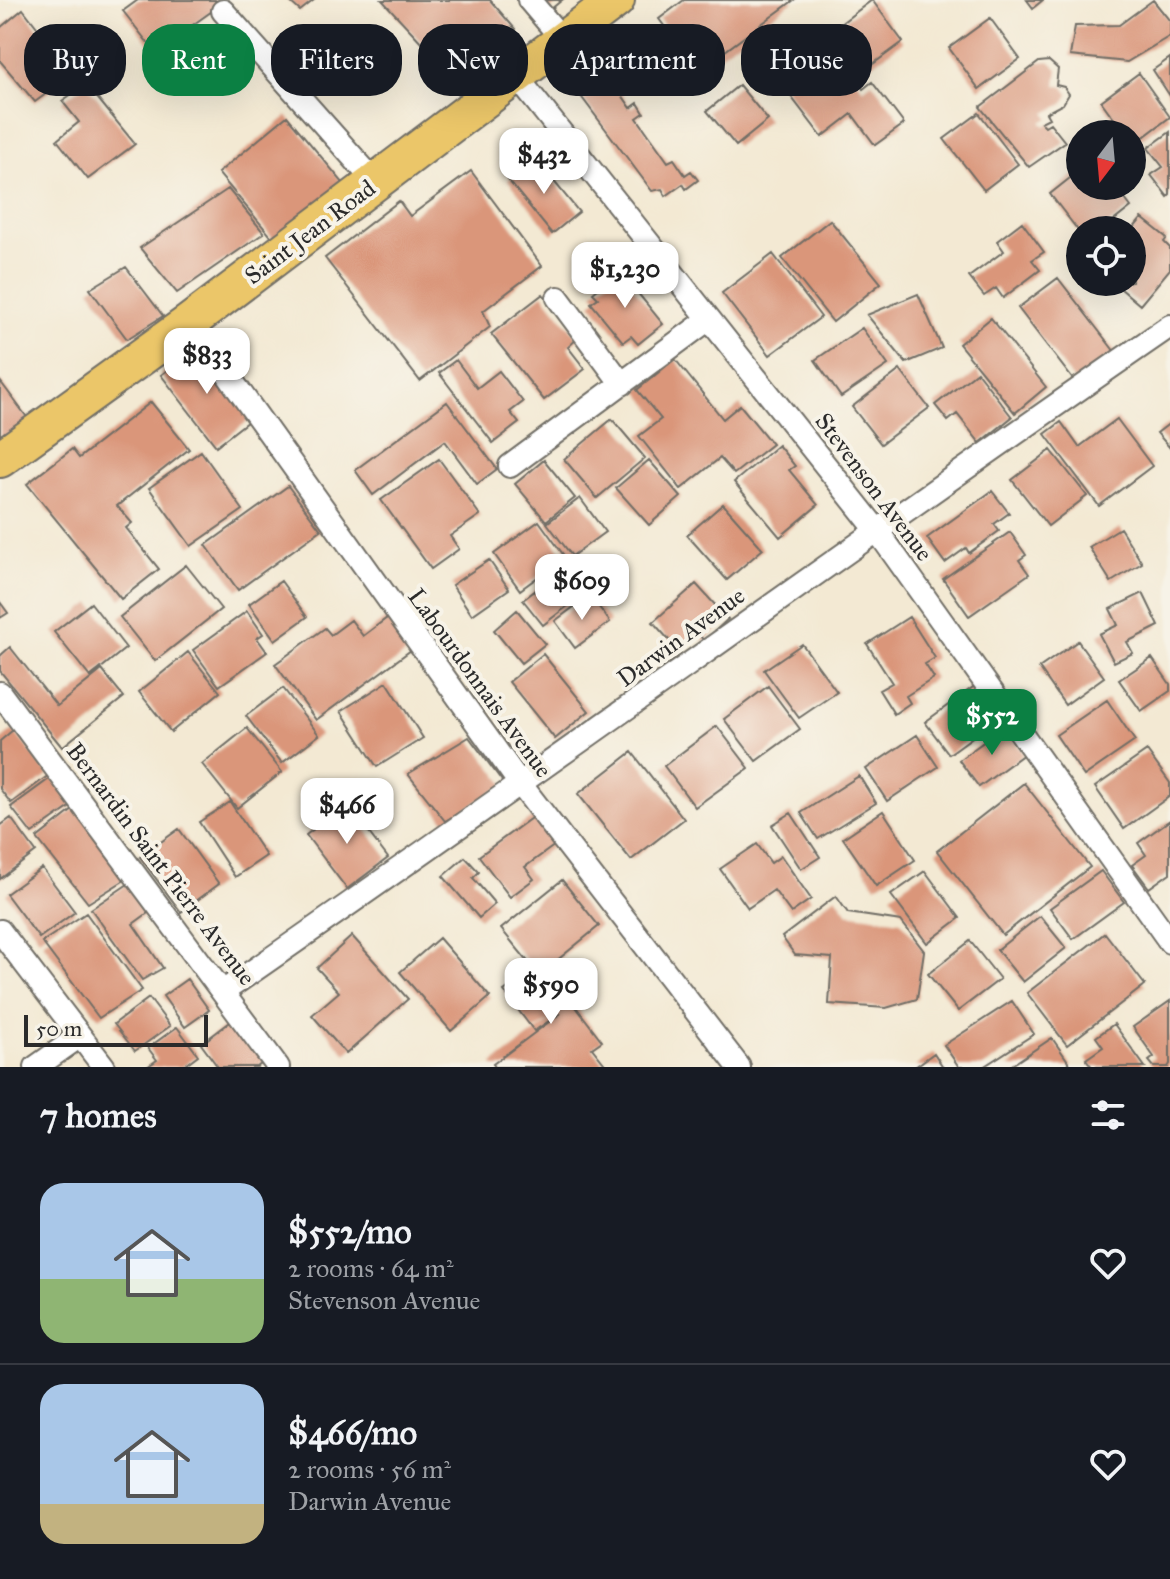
<!DOCTYPE html>
<meta charset="utf-8">
<style>
body{margin:0;font-family:"IM FELL Great Primer",serif;background:#242831;color:#f1f3f6;height:100vh;display:flex;flex-direction:column;font-size:30px;white-space:nowrap}
*{box-sizing:border-box;margin:0}
p{font-size:26px;color:#9ea1a6}
.icon{flex:none;width:44px;height:44px;fill:none;stroke:currentColor;stroke-width:2;stroke-linecap:round;stroke-linejoin:round}
.map{position:relative;height:1067px;overflow:hidden}
.sheet{display:flex;flex-direction:column;background:#171b24;flex:1}
.sheet>*{flex:none}
.hud{position:absolute;left:24px;top:24px;width:1122px;height:72px;display:flex;gap:16px}
.needle{width:52px;rotate:196deg}
.tools{position:absolute;left:1066px;top:120px;display:grid;gap:16px}
.tools a{display:grid;place-items:center;width:80px;height:80px;border-radius:50%;background:#171b24;box-shadow:0 8px 32px #0002;font-size:40px}
.scale{position:absolute;left:24px;bottom:20px;width:184px;box-sizing:border-box;padding-left:8px;border:4px solid #2b2b2b;border-top:0;font-size:22px;line-height:28px;white-space:nowrap;color:#2b2b2b;-webkit-text-stroke:6px #f7f3e8;paint-order:stroke}
.price{position:absolute;translate:-50% -68px;padding:0 18px;border-radius:16px;background:#fff;color:#222;font-size:26px;line-height:52px;filter:drop-shadow(0 2px 4px #0008)}
.price::after{content:'';position:absolute;left:50%;top:48px;width:24px;height:18px;margin-left:-12px;background:inherit;clip-path:polygon(0 0,100% 0,50% 100%)}
.price.active{background:#0b8043;color:#fff}
ul{padding:0;list-style:none}
li{display:flex;align-items:center;gap:24px;height:200px;padding:0 40px}
li+li{border-top:2px solid #363941}
li span{display:grid;place-items:center;flex:none;width:224px;height:160px;border-radius:24px;color:#555}
li>.icon{margin-inline-start:auto}
span .icon{width:96px;height:96px;fill:#fffc;stroke-width:1}
li b{font-size:34px}
h2{display:flex;justify-content:space-between;align-items:center;height:96px;padding:0 40px;font-size:34px}
.tag{padding:0 28px;border-radius:32px;background:#171b24;box-shadow:0 8px 32px #0002;font-size:28px;line-height:72px}
.tag.active{background:#0b8043;color:#fff}
.map>svg:first-child{display:block}
</style>
<div class="map">
<svg width="1170" height="1067" viewBox="0 0 1170 1067">
<rect width="100%" height="100%" fill="#f7f3e8"/>
<filter id="ink" filterUnits="userSpaceOnUse"><feTurbulence type="fractalNoise" baseFrequency=".0125" numOctaves="2"/><feDisplacementMap in="SourceGraphic" scale="16" xChannelSelector="R" yChannelSelector="G"/><feConvolveMatrix kernelMatrix="1 2 1 2 8 2 1 2 1" color-interpolation-filters="sRGB"/></filter>
<filter id="wash" filterUnits="userSpaceOnUse"><feTurbulence type="fractalNoise" baseFrequency=".006" numOctaves="4" result="noise"/><feDisplacementMap in="SourceGraphic" scale="32" xChannelSelector="R" yChannelSelector="G"/><feGaussianBlur stdDeviation="1.8" result="paint"/><feColorMatrix in="noise" values="0 0 0 0 0 0 0 0 0 0 0 0 0 0 0 0 0 1.4 0 .05"/><feComposite in="paint" operator="in"/></filter>
<g filter="url(#wash)">
<rect width="100%" height="100%" fill="#f3e9d3"/>
<g id="blocks">
<path fill="#da967a" d="M138 0H215L219 6 155 52 123 11Z
M288 0H314L300 11Z
M382 0H490L516 30 514 43 465 89Z
M543 0H562L551 9Z
M684 0H794L698 71 659 19Z
M872 0 903 42 866 69 835 28Z
M1027 0H1043L1033 8Z
M1153 0 1170 21V36L1127 62 1070 56 1075 26 1119 25Z
M23 9 73 74 35 102 0 61V28Z
M990 18 1020 59 979 89 949 48Z
M820 32 863 89 872 82 904 124 875 145 852 114 822 137 770 69Z
M604 56 618 74 611 79 631 108 638 103 644 113 637 118 668 162 674 159 685 175 691 171 698 180 686 189 683 184 666 196 662 189 652 191 577 91 578 81 583 77 580 73Z
M1170 58V96L1153 70Z
M1049 61 1058 69 1056 85 1064 87 1069 94 1063 104 1046 113 1049 118 1041 122 1045 126 1050 123 1065 142 1029 167 980 107 1039 62Z
M1139 73 1170 117 1133 145 1132 134H1125L1101 101Z
M86 84 135 144 88 179 57 140 79 122 62 101Z
M739 85 768 120 736 146 707 111Z
M979 113 1018 164 984 190 944 139Z
M287 116 349 190 280 247 218 173Z
M1170 132V195L1168 197 1151 175 1163 167 1148 148Z
M535 158 579 212 552 234 508 180Z
M1080 170V186H1115L1131 207 1102 230 1080 233 1050 194Z
M471 171 542 266 483 311 490 327 420 381 325 258 399 201 410 216Z
M228 189 264 233 177 293 140 248Z
M1142 218 1167 238 1164 242 1170 248V269L1140 305 1113 282H1132V230Z
M830 220 881 283 833 322 782 258Z
M1022 222 1044 252 1032 260 1040 270 1003 298 996 288 984 296 969 277 1004 251 997 241Z
M773 254 821 317 770 355 722 293Z
M126 267 163 316 127 339 90 289Z
M620 271 663 324 638 344 631 336 623 342 591 303 598 298 593 293Z
M1058 278 1115 352 1075 382 1018 308Z
M543 294 578 338 568 347 585 369 544 400 491 334Z
M918 294 942 348 906 363 867 315Z
M991 318 1046 387 1015 413 959 344Z
M862 328 888 365 841 397 815 360Z
M198 347 252 418 216 446 161 375Z
M675 359 723 419 740 405 772 444 734 474 720 458 681 489 639 436 661 419 637 390Z
M456 360 477 388 499 371 523 402 510 412 519 423 493 443 439 373Z
M900 370 929 408 881 444 852 407Z
M977 372 1012 417 980 443 957 414 948 421 935 405Z
M0 381 29 420 0 442Z
M151 402 189 449 117 506 132 523 126 528 159 569 121 599 27 484 72 449 79 458Z
M447 402 497 469 477 484 445 441 373 495 355 470Z
M612 419 645 458 597 498 564 459Z
M1117 419 1152 466 1099 506 1045 434 1061 422 1079 447Z
M1170 423V448L1157 433Z
M778 445 795 466 789 470 818 505 780 537 734 482Z
M1051 450 1087 496 1048 526 1012 480Z
M201 451 243 510 191 546 149 488Z
M439 459 480 515 450 536 459 549 431 569 381 500Z
M544 460 575 498 546 521 515 484Z
M649 460 681 497 649 525 616 488Z
M288 486 321 530 238 590 206 545Z
M992 491 1009 513 994 524 999 531 969 553 966 548 945 563 927 538Z
M580 498 605 532 572 556 547 523Z
M723 504 763 549 727 580 687 535Z
M539 521 565 557 520 590 494 554Z
M1120 528 1142 563 1111 582 1089 547Z
M1010 532 1026 555 1019 560 1029 574 969 616 943 579Z
M489 560 509 589 472 615 452 585Z
M186 565 221 609 155 661 120 617Z
M567 566 587 591 543 625 523 600Z
M281 581 307 617 275 640 249 604Z
M696 584 728 619 704 641 697 632 677 649 653 622Z
M1143 593 1159 626 1127 642 1133 653 1114 662 1099 634 1118 625 1110 609Z
M590 595 610 622 575 648 555 621Z
M0 602 8 613 0 618Z
M91 603 126 648 90 677 54 632Z
M517 610 545 644 521 663 494 630Z
M247 611 263 634 257 638 267 652 219 686 193 650Z
M391 615 415 647 316 720 275 664 325 628 331 635 351 620 363 636Z
M909 617 935 658 925 664 934 678 906 696 910 703 894 714 879 690 892 683 867 644Z
M1078 641 1104 677 1065 705 1039 668Z
M802 644 837 692 799 718 764 670Z
M10 647 57 706 102 670 124 697 62 747 0 671V656Z
M188 652 220 692 171 732 139 692Z
M543 654 589 711 555 739 509 682Z
M1152 658 1170 684V691L1141 711 1119 680Z
M387 682 423 738 377 767 341 711Z
M976 685 1000 717 949 754 925 722Z
M768 686 800 729 756 761 724 719Z
M283 688 319 735 282 763 246 716Z
M1107 700 1135 741 1084 776 1056 735Z
M717 726 749 768 695 807 664 766Z
M1004 727 1024 754 979 787 959 760Z
M247 728 282 772 237 808 202 764Z
M13 730 49 775 11 803 0 789V741Z
M917 735 938 767 887 801 866 769Z
M469 737 505 785 445 821 408 774Z
M1147 751 1170 783V796L1124 829 1095 787Z
M632 752 684 819 631 860 578 794Z
M859 776 876 803 818 839 801 813Z
M52 777 73 805 32 834 11 807Z
M1024 783 1090 867 1003 935 937 851Z
M230 802 266 856 235 877 199 822Z
M347 804 388 858 347 889 306 835Z
M78 806 131 876 88 903 37 838Z
M883 811 915 860 876 886 843 838Z
M791 813 820 857 801 869 772 825Z
M534 816 555 845 525 867 534 879 510 897 479 856Z
M11 818 36 852 0 879V826Z
M1170 820V873L1149 888 1132 865 1146 855 1138 843Z
M179 829 219 884 181 912 140 857Z
M757 844 771 863 781 856 811 899 791 913 774 890 748 908 720 869Z
M465 857 479 872 473 878 495 904 479 918 443 876Z
M42 868 75 912 39 938 6 894Z
M925 871 960 918 927 943 891 895Z
M1101 871 1124 902 1073 939 1050 908Z
M562 880 599 926 539 975 501 929Z
M131 882 152 910 133 924 163 968 142 980 91 909Z
M836 896 848 913 901 921 924 951 917 999 886 1008 829 1004 832 958 795 955 782 937Z
M86 913 142 990 99 1018 42 942Z
M1040 916 1066 948 1023 982 997 950Z
M1105 933 1145 985 1067 1045 1027 993Z
M352 936 408 999 346 1054 312 1015 339 992 317 968Z
M439 938 490 997 451 1031 400 972Z
M970 941 1000 979 958 1011 928 974Z
M555 968 578 999 573 1003 602 1041 592 1048 607 1067H495L493 1064 561 1013 534 1031 504 991 533 970 540 979Z
M187 979 209 1010 185 1027 163 996Z
M149 998 170 1026 135 1051 114 1024Z
M1012 1001 1034 1034 983 1067H959L944 1045Z
M1170 1001V1064L1168 1067H1154L1149 1061 1154 1057 1133 1027Z
M233 1020 265 1061 257 1067H218L201 1044Z
M1114 1024 1145 1067H1092L1086 1059 1103 1047 1096 1037Z
M177 1027 198 1055 182 1067H147L157 1060 148 1048Z
M1052 1038 1072 1067H1009Z
M934 1053 943 1067H915Z"/>
</g>
</g>
<g filter="url(#ink)">
<use href="#blocks" fill-opacity="0" stroke="#716e66" stroke-width="2"/>
<g fill="none" stroke-linecap="round" stroke-linejoin="round">
<g stroke="#716e66" stroke-width="26">
<path id="street" d="M529 0 563 40
M223 11 376 183
M517 77 876 529 1170 942
M558 298 622 384
M190 322 521 785 739 1067
M510 466 709 319
M0 693 278 1067
M0 931 104 1067
M224 991C541 772 852 545 1170 326
M36 1067 80 1036"/>
</g>
<g stroke="#716e66" stroke-width="40">
<path id="primary" d="M0 459 190 322 616 0"/>
</g>
<use href="#street" stroke="#fff" stroke-width="22"/>
<use href="#primary" stroke="#ebc669" stroke-width="36"/>
</g>
</g>
<g text-anchor="middle" dominant-baseline="central" stroke-width="8" stroke-linejoin="round" paint-order="stroke">
<g font-size="24" fill="#2b2b2b" stroke="#f7f3e8">
<text transform="translate(310 232) rotate(-37)">Saint Jean Road</text>
<text transform="translate(874 487) rotate(53)">Stevenson Avenue</text>
<text transform="translate(681 637) rotate(-36)">Darwin Avenue</text>
<text transform="translate(480 683) rotate(54)">Labourdonnais Avenue</text>
<text transform="translate(161 864) rotate(53)">Bernardin Saint Pierre Avenue</text>
</g>
</g>
</svg>
<div class="tools">
<a><svg class="needle" viewBox="-14 -14 28 28"><path d="M0-13l5 13h-10z" fill="#e53935"/><path d="M0 13l5-13h-10z" fill="#9ea1a6"/></svg></a>
<a><svg class="icon" aria-label="locate" viewBox="0 0 24 24"><circle cx="12" cy="12" r="6"/><path d="M12 2v4M12 18v4M2 12h4M18 12h4"/></svg></a>
</div>
<div class="scale">50 m</div>
<b class="price" style="left:544px;top:196px">$432</b>
<b class="price" style="left:625px;top:310px">$1,230</b>
<b class="price" style="left:207px;top:396px">$833</b>
<b class="price" style="left:582px;top:622px">$609</b>
<b class="price active" style="left:992px;top:757px">$552</b>
<b class="price" style="left:347px;top:846px">$466</b>
<b class="price" style="left:551px;top:1026px">$590</b>
<div class="hud">
<a class="tag">Buy</a>
<a class="tag active">Rent</a>
<a class="tag">Filters</a>
<a class="tag">New</a>
<a class="tag">Apartment</a>
<a class="tag">House</a>
</div>
</div>
<section class="sheet">
<h2>7 homes<svg class="icon" aria-label="filters" viewBox="0 0 24 24"><path d="M4 7h16M4 17h16"/><circle cx="9" cy="7" r="2"/><circle cx="15" cy="17" r="2"/></svg></h2>
<ul>
<li><span style="background:linear-gradient(#a9c7e8 60%,#8fb573 0)"><svg class="icon" aria-label="home" viewBox="0 0 24 24"><path d="M3 11l9-7 9 7M6 9v11h12V9"/></svg></span><div><b>$552/mo</b><p>2 rooms · 64 m²</p><p>Stevenson Avenue</p></div><svg class="icon" aria-label="heart" viewBox="0 0 24 24"><path d="M12 20l-8-8c-3-5 5-10 8-4 3-6 11-1 8 4z"/></svg></li>
<li><span style="background:linear-gradient(#a9c7e8 75%,#c2b280 0)"><svg class="icon" aria-label="home" viewBox="0 0 24 24"><path d="M3 11l9-7 9 7M6 9v11h12V9"/></svg></span><div><b>$466/mo</b><p>2 rooms · 56 m²</p><p>Darwin Avenue</p></div><svg class="icon" aria-label="heart" viewBox="0 0 24 24"><path d="M12 20l-8-8c-3-5 5-10 8-4 3-6 11-1 8 4z"/></svg></li>
</ul>
</section>
